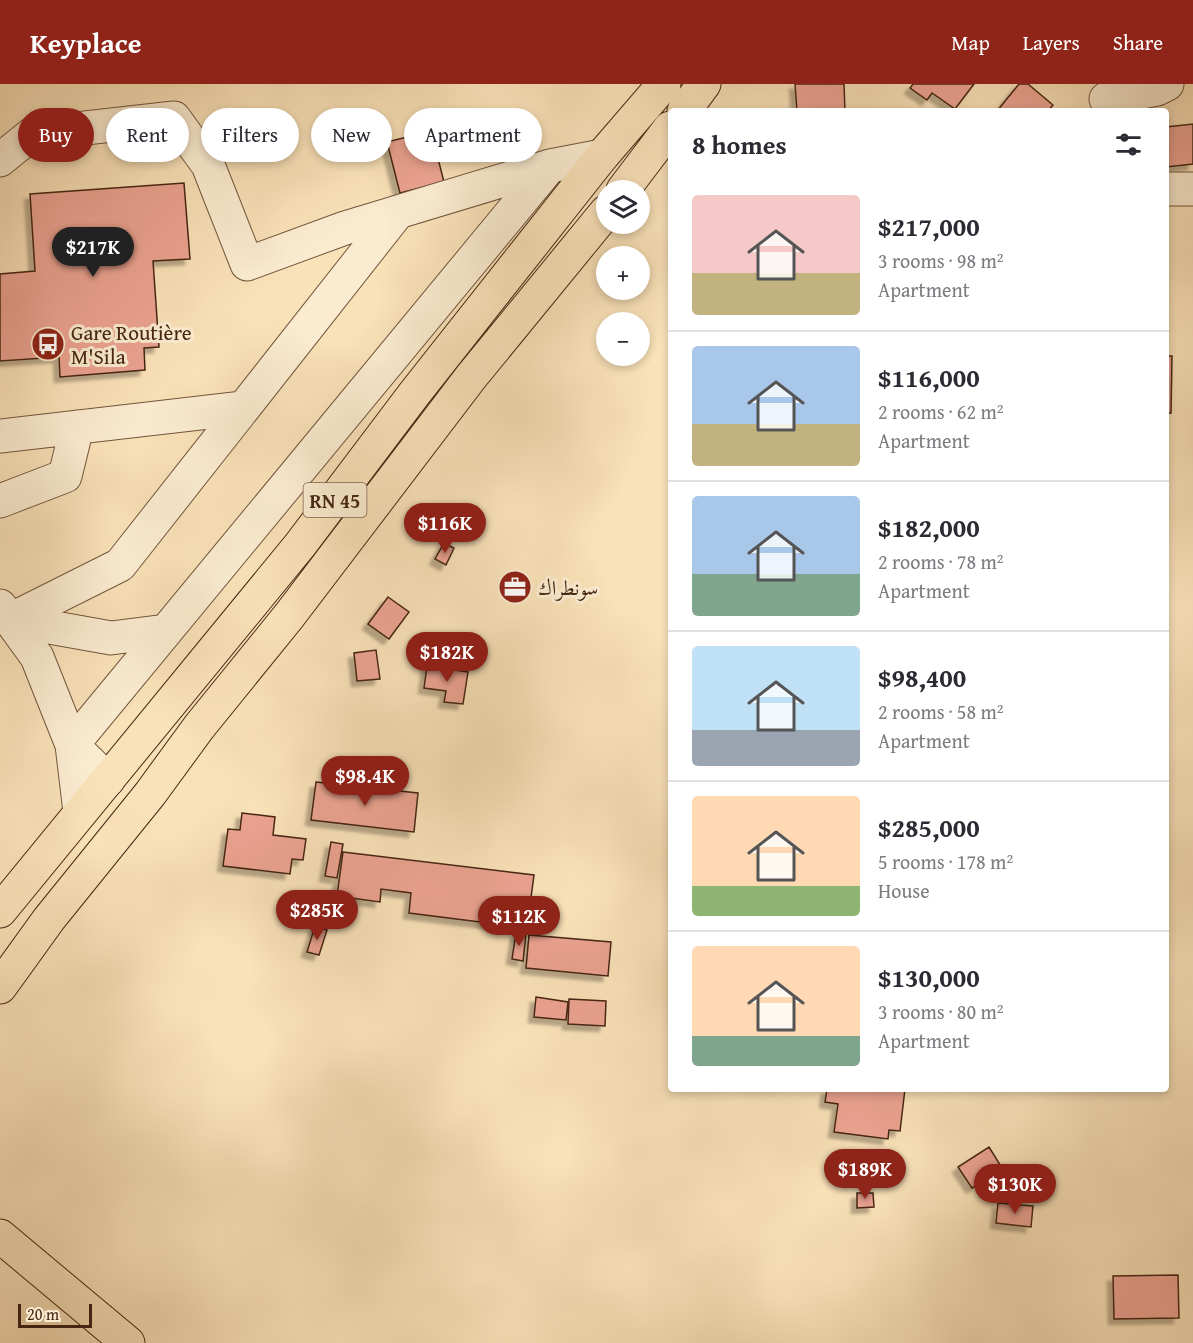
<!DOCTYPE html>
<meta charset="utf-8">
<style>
body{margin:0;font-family:"Gentium Book Plus",Amiri,serif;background:#f7f7f7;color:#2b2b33;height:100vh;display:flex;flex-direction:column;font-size:22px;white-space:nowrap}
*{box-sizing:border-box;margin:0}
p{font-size:20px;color:#7c7c81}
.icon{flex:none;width:33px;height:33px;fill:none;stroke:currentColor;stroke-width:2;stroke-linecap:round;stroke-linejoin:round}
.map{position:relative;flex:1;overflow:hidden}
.drawer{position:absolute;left:668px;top:24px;width:501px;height:984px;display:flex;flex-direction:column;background:#fff;border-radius:6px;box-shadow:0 3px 9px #0003}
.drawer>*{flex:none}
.guide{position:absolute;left:18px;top:24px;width:560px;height:54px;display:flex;gap:12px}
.controls{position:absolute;left:596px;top:96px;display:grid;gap:12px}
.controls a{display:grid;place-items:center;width:54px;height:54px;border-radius:50%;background:#fff;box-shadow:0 3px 9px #0003;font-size:30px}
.scale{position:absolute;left:18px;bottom:15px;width:74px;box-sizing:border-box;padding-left:6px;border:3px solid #462612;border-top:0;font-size:16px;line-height:21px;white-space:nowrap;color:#462612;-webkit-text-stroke:4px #fbecd1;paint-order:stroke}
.price{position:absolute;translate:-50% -51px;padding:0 14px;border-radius:21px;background:#8f2418;color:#fff;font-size:20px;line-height:39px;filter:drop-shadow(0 2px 3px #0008)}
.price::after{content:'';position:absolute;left:50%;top:36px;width:18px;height:14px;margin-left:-9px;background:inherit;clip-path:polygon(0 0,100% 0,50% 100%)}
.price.current{background:#222;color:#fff}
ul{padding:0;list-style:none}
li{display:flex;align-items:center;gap:18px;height:150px;padding:0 24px}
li+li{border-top:2px solid #e1e1e2}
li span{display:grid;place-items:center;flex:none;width:168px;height:120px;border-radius:6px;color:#555}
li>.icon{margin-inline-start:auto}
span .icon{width:72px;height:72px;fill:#fffc;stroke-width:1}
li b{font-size:26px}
h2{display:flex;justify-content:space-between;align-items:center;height:72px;padding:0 24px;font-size:26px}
.chip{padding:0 21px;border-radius:27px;background:#fff;box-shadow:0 3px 9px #0003;font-size:21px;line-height:54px}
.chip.current{background:#8f2418;color:#fff}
header{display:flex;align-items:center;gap:36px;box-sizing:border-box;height:84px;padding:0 30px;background:#8f2418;color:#fff}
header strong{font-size:28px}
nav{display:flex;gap:33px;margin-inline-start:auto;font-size:21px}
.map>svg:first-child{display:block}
</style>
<header>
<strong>Keyplace</strong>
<nav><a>Map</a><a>Layers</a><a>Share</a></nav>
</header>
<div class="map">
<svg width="1193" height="1259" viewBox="0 0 1193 1259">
<defs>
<filter id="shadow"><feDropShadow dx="-5.5" dy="5.5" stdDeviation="1.5" flood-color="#0004"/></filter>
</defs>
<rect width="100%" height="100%" fill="#f9e1b8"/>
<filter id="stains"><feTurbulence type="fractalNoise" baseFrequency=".00333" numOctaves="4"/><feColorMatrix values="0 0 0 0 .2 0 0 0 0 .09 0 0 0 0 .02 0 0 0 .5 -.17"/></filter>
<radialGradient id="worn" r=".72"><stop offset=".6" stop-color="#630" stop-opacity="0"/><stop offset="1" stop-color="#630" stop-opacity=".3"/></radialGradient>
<path fill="#eba391" stroke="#462612" stroke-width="1.5" filter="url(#shadow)" d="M795 0H844L845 27H797Z
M913 0H974L955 25 932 9 927 16 910 4Z
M1019 0H1028L1053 21 1048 27H997Z
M1193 40V80L1166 83V43Z
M431 47 444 98 400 109 387 58Z
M184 99 190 175 153 177 159 263 144 264 145 286 60 293 59 273 0 277V190L35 187 30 110Z
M1166 272H1172L1171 329H1166Z
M444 459 454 464 446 481 435 475Z
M388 513 409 528 389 555 368 540Z
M376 566 380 595 357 597 354 569Z
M427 582 468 588 463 620 444 618 446 607 424 604Z
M316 698 418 709 414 748 311 736Z
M242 729 275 733 273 751 306 755 303 776 292 775 290 790 223 782 228 745 240 746Z
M331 758 343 760 337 794 325 792Z
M343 768 534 791 527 844 409 829 411 809 381 805 380 818 337 812Z
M315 842 327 846 319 871 307 868Z
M516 849 526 850 523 877 512 875Z
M529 851 611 858 608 892 526 884Z
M536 913 568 918 566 936 534 933Z
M569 915 606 917 605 942 568 940Z
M827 1005H905L900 1047 889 1046 888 1055 834 1048 838 1020 825 1018Z
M989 1063 1002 1084 972 1104 958 1083Z
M857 1109H873L874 1123 857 1124Z
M998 1119 1033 1122 1031 1143 996 1139Z
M1178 1191 1179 1234 1114 1235 1113 1192Z"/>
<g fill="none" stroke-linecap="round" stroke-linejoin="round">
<g stroke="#73553c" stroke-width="35">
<path id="minor" d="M1106 15 1157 5 1167 0
M0 76 32 50 174 34 208 81 247 180 345 144 550 82
M1166 105H1193
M0 352 243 324
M0 417 65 392 77 343
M0 522 37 573 72 661 550 82 602 72
M10 536 120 481 398 128
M10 536 111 554 166 547
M80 728 72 661 108 696"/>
</g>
<g stroke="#462612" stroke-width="35">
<path id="major" d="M0 1152 128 1259"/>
</g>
<g stroke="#462612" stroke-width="35">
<path id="highway" d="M684 27 704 0
M623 106 670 44
M0 827 300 461 414 310 602 72 664 0
M0 903 49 835 150 710 199 643 289 532 471 293 606 128"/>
</g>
<use href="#minor" stroke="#fbecd1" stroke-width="33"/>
<use href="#major" stroke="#f9e1b8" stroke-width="33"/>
<use href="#highway" stroke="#f9e1b8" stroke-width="33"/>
</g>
<defs>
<g id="bus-disc" transform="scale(1.725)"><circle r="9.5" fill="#8f2418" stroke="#fbecd1"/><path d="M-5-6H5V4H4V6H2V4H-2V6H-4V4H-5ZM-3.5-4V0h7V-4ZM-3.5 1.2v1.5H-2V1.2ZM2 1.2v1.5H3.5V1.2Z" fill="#fff"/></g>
<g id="office-disc" transform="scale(1.725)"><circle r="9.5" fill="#8f2418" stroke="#fbecd1"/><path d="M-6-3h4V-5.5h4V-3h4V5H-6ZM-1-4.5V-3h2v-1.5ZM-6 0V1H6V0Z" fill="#fff"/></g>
</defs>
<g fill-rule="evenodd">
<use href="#bus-disc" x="48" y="260"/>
<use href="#office-disc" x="515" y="503"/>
</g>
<g text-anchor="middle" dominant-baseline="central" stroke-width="6" stroke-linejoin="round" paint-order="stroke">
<rect fill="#fbecd1" stroke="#7c614b" stroke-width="1.5" x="303.5" y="399" width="63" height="34" rx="4.5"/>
<g font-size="20" font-weight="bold" fill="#462612">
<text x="335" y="416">RN 45</text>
</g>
<g font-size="21" fill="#462612" stroke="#fbecd1" text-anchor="start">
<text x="71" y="248">Gare Routière<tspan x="71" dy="24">M'Sila</tspan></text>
<text x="538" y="503">سونطراك</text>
</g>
</g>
<rect width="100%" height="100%" filter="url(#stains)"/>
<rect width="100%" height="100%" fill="url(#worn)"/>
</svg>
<div class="controls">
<a><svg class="icon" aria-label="layers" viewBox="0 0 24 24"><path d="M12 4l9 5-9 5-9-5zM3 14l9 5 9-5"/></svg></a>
<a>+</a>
<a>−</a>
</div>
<div class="scale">20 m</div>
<b class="price current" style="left:93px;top:194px">$217K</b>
<b class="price" style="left:445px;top:470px">$116K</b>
<b class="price" style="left:447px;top:599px">$182K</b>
<b class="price" style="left:365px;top:723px">$98.4K</b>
<b class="price" style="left:317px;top:857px">$285K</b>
<b class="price" style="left:519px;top:863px">$112K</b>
<b class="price" style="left:865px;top:1116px">$189K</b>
<b class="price" style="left:1015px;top:1131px">$130K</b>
<div class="guide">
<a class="chip current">Buy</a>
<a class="chip">Rent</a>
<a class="chip">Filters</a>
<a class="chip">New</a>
<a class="chip">Apartment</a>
</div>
<section class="drawer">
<h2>8 homes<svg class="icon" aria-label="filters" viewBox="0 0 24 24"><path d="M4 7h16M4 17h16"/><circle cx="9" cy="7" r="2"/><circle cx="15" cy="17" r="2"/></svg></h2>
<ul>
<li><span style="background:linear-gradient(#f6c9c9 65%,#c2b280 0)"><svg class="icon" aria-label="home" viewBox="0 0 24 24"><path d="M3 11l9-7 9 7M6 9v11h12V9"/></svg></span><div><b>$217,000</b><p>3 rooms · 98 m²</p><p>Apartment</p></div></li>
<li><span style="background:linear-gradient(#a9c7e8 65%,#c2b280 0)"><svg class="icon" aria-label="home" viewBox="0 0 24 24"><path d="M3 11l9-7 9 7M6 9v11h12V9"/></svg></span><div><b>$116,000</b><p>2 rooms · 62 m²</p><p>Apartment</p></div></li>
<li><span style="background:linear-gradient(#a9c7e8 65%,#7fa58c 0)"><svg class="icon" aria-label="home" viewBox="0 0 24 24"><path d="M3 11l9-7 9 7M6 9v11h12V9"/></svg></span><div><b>$182,000</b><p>2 rooms · 78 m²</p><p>Apartment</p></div></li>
<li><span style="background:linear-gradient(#bfe0f5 70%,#9aa5b1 0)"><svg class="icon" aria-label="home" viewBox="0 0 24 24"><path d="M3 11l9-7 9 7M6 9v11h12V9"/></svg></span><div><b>$98,400</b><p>2 rooms · 58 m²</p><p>Apartment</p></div></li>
<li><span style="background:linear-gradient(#ffd9b3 75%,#8fb573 0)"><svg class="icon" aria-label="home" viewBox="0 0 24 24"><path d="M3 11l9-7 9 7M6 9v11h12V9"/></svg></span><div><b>$285,000</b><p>5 rooms · 178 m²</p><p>House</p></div></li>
<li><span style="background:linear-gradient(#ffd9b3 75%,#7fa58c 0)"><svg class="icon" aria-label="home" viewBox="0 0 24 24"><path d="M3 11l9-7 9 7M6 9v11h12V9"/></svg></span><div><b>$130,000</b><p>3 rooms · 80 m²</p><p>Apartment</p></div></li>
</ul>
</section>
</div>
